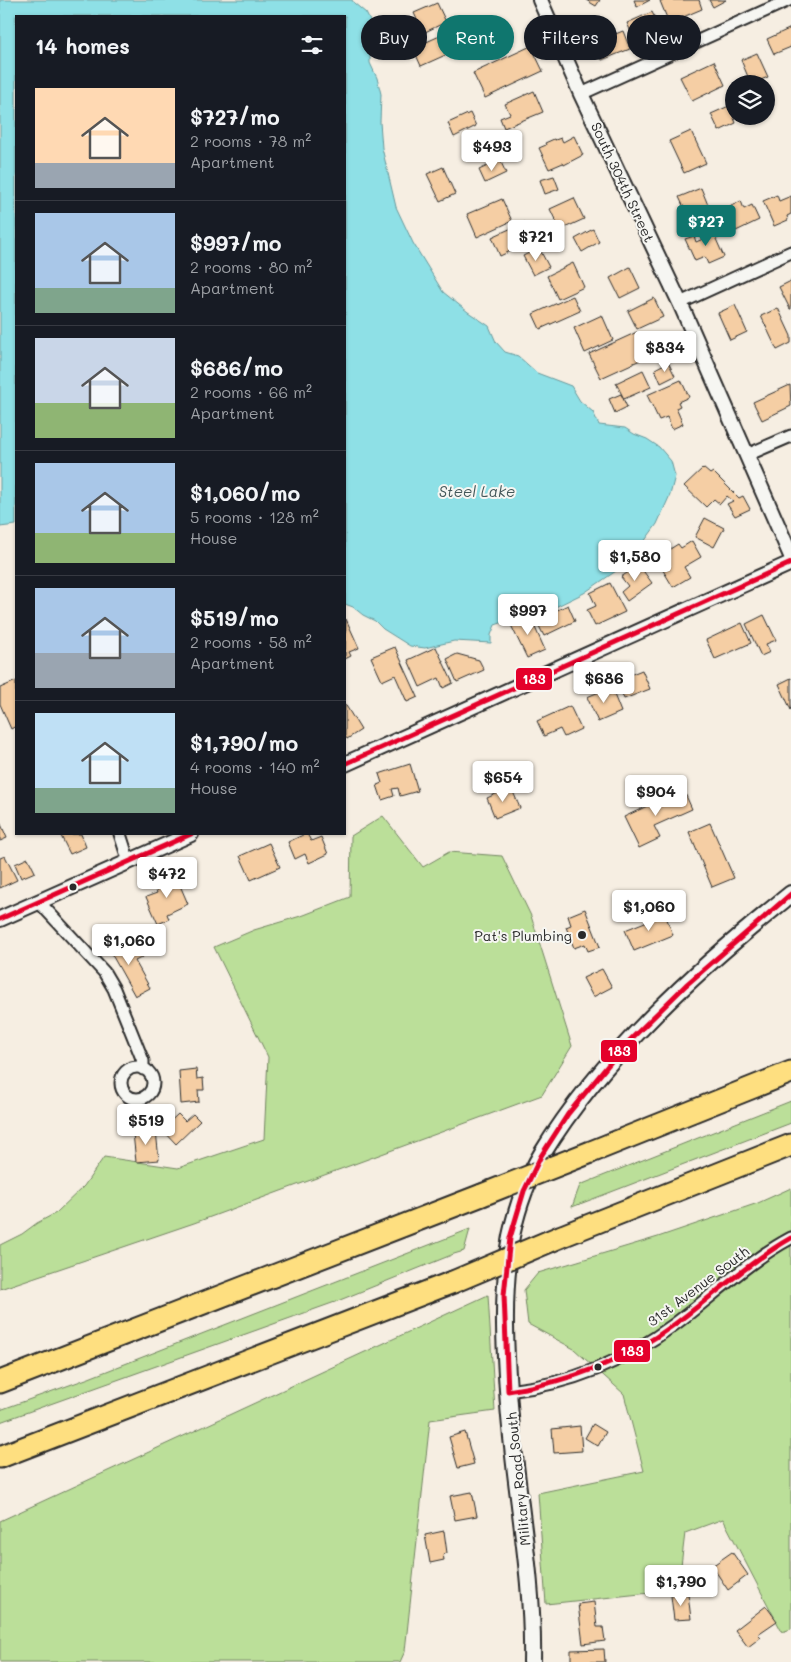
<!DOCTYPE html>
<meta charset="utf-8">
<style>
body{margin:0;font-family:Mali,sans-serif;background:#242831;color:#f1f3f6;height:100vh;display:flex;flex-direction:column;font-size:19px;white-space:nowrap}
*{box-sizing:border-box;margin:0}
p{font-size:16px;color:#9ea1a6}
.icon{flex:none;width:28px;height:28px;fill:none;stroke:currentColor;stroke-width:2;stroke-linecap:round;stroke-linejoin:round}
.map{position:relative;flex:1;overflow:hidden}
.panel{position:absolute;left:15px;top:15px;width:331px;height:820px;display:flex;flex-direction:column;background:#171b24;border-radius:0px;box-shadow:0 1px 4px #0004}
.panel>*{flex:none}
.top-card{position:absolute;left:361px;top:15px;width:354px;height:45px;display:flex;gap:10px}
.tools{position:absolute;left:725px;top:75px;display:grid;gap:10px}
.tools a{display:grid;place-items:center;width:50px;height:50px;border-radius:50%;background:#171b24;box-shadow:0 1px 4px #0004;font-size:25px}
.price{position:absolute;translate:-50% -42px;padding:0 11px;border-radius:5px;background:#fff;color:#222;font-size:16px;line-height:32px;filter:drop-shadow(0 1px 2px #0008)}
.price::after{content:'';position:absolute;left:50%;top:30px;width:15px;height:11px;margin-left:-8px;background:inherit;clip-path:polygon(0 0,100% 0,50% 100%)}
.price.active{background:#0f766e;color:#fff}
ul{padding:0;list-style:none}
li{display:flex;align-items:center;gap:15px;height:125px;padding:0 20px}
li+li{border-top:1px solid #363941}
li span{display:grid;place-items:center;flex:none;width:140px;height:100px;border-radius:0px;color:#555}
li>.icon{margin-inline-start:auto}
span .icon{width:60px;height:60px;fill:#fffc;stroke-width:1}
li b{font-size:21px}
h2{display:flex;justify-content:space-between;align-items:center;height:60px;padding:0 20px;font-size:21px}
.chip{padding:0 18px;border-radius:22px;background:#171b24;box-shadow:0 1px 4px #0004;font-size:18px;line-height:45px}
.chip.active{background:#0f766e;color:#fff}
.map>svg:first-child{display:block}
</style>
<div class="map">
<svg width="791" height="1662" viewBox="0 0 791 1662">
<rect width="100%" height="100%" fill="#f6eee2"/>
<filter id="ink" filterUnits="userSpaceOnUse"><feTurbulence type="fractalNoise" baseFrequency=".02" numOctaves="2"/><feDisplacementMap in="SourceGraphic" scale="10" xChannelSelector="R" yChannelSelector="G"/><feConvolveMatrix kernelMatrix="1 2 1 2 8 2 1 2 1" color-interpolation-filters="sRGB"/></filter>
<g filter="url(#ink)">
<path fill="#bbdf99" stroke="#738562" d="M383 816 423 867 449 852 502 856 531 916 572 1046 542 1095 194 1223 0 1289V1245L22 1234 37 1223 56 1213 84 1186 104 1157 178 1168 264 1139 268 1057 214 947 254 930 304 915 350 897 351 836Z
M791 1101V1123L572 1207 580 1185Z
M791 1188V1629L782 1632 723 1519 685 1533 678 1590 546 1604 538 1493 644 1471 624 1394 574 1349 528 1324 524 1290 538 1273 658 1237 758 1203Z
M470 1229 464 1251 454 1254 335 1302 0 1422V1410L89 1378Z
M488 1295 495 1411 430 1420 405 1651 400 1662H0V1521Z"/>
<path fill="#8ee0e6" stroke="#66989b" d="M0 0H352L354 3 366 13 373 27 370 42V63L377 78 381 94 380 122 382 148 396 207 413 243 443 292 468 312 489 326 496 342 505 352 518 356 537 373 571 386 580 401 593 412 599 425 625 428 634 434 647 439 659 447 671 461 675 476 670 495 657 524 638 550 616 571 584 593 541 614 530 613 495 625 491 635V643L454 641 425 648 410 646 383 629 375 621 363 615 353 607 345 604V16H16V525L0 527Z"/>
<path fill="#f5cea4" stroke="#2b2b2b" d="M586 0H600L596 6Z
M634 0H650L637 7Z
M663 0H699L702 9 669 23 660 1Z
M709 0H726L713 7Z
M437 3 446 22 423 33 414 13Z
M652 12 661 31 636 43 627 23Z
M462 26 470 44 421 66 413 48Z
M791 28V47L774 54 767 39Z
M623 31 630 49 602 60 595 42Z
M531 46 543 71 485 98 473 73Z
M757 53 768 77 751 84 741 60Z
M714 61 725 85 692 101 680 77Z
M534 91 543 112 504 128 500 118 510 114 505 104Z
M729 106 736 123 719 131 711 114Z
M470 113 476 126 454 137 448 123Z
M691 131 706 163 684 173 669 141Z
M574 136 583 155 564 165 563 163 549 169 539 148 546 145 545 143 554 139 555 140 561 138 563 142Z
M500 160 506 173 485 183 479 170Z
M443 167 455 194 440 201 427 174Z
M554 176 559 189 545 194 540 180Z
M701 188 708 205 687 214 679 197Z
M777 195 779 201 791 196V214L787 216 788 220 774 226 763 201Z
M574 198 584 219 560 230 550 209Z
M502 199 512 221 477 237 467 214Z
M741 201 744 209 752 205 759 220 736 231 725 209Z
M525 222 534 240 500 256 492 237Z
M716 226 720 237 716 239 724 257 708 264 705 257 695 261 685 239 694 236 696 242 710 236 707 229Z
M593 229 599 242 582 252 575 239Z
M539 248 549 267 533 275 523 256Z
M573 263 584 287 558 299 547 276Z
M630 267 640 288 620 298 610 278Z
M791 281V309H790L779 287Z
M573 296 580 311 540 329 533 314Z
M654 298 663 317 637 329 628 311Z
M735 305 747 332 730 340 718 313Z
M778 308 791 336V343L777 350 761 316Z
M602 315 613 340 585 353 574 328Z
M637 332 649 356 601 378 589 354Z
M668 362 675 376 661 383 655 369Z
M643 370 651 387 624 399 616 383Z
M681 380 689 397 678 402 680 406 676 408 683 424 672 429 667 417 659 420 647 395Z
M790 385 791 406 762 420 753 402Z
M621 394 627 407 615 413 609 399Z
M703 468 710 474 713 472 739 498 743 496 750 509 735 516 727 504 733 501 727 496 720 504 714 499 706 507 684 486Z
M705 518 724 528 714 547 695 537Z
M692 541 701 557 684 567 690 577 673 587 658 562 665 558 662 554 678 544 681 548Z
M639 565 652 583 627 601 621 592 628 586 621 577Z
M610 583 625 612 595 626 587 610 596 606 590 593Z
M568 605 575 621 544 636 536 620Z
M529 614 545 650 527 658 510 623Z
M764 615 776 640 766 644 770 652 761 656 746 624Z
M346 619 359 648 349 652 351 656 345 659Z
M742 623 751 643 715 659 706 640Z
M395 647 418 697 407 702 395 675 382 681 371 657Z
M436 647 453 683 443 688 439 678 420 687 408 660Z
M457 654 479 660 484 670 457 682 447 659Z
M642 670 650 689 624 699 617 680Z
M791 678V710L779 684Z
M16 681V726L11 729 0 704V688Z
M611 687 621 712 598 722 587 697Z
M345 704 361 730 347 739 345 736Z
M570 706 581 729 564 737 560 729 544 736 537 721Z
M410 764 418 791 400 796 398 788 392 789 394 796 382 800 377 785 382 783 379 774Z
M511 787 520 808 495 818 487 798Z
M683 789 692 809 654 826 660 838 639 848 624 817Z
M0 822 7 838 0 841Z
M710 823 734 878 712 887 689 832Z
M60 834H81L86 847 70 854Z
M305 834H307L311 841 321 837 328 854 309 863 305 854 295 859 288 842Z
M269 843 280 867 251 880 240 856Z
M5 856 17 880 0 888V858Z
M28 858 35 872 21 878 15 864Z
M176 876 188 904 167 914 169 919 158 924 146 897 157 893 154 885Z
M585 909 600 947 588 951 585 944 574 948 566 927 571 925 568 916Z
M665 914 673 935 634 951 625 930Z
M122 938 130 952 138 948 143 957 135 961 150 988 135 996 107 946Z
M602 969 612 987 593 997 583 978Z
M196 1069 197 1079 203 1078 204 1090H198L199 1102 181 1104 179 1071Z
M178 1114 185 1121 193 1114 200 1121 176 1144 162 1129Z
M156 1131 159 1160 136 1162 133 1133Z
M593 1424 606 1432 598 1446 585 1438Z
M580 1426 582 1451 554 1453 552 1429Z
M465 1432 474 1464 458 1468 449 1437Z
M472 1492 477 1516 455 1520 450 1496Z
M444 1531 447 1553 443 1554 444 1560 430 1563 425 1535Z
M732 1552 748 1575 728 1590 712 1566Z
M688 1594 691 1619 674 1620 671 1596Z
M594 1602 597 1627H603L605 1641 583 1644 578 1604Z
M766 1606 777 1621 758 1634 761 1637 748 1647 735 1630Z
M604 1649 605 1662H571V1650Z"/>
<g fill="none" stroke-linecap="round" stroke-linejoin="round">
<g stroke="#2b2b2b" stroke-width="15">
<path id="minor" d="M581 94 789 0
M680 303 791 252
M747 455 791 436
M120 834 129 862
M39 902 104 972 114 989 133 1036 143 1061V1069
M121 1083a16 16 0 1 1 32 0a16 16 0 1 1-32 0Z
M508 1391C571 1384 624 1362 675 1324 714 1295 748 1261 791 1238"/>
</g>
<g stroke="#2b2b2b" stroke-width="18">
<path id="tertiary" d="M540 0 581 94 680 303 791 556
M345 764 791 563
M0 919 191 834"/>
</g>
<g stroke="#2b2b2b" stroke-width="20">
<path id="secondary" d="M532 1662C534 1571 513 1481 508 1390 505 1347 503 1305 508 1262 508 1254 509 1245 511 1236 517 1208 527 1179 542 1154 602 1055 701 966 791 894"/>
</g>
<g stroke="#2b2b2b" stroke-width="25">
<path id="motorway" d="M591 1152 791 1072
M562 1236 791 1145
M0 1382 482 1195
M0 1457 453 1282"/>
</g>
<use href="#minor" stroke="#f6f6f2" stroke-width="11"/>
<use href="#tertiary" stroke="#f6f6f2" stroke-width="14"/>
<use href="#secondary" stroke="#f6f6f2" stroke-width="16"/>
<use href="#motorway" stroke="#fedf80" stroke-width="21"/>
<g stroke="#2b2b2b" stroke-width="25" stroke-linecap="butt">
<path id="motorway-bridge" d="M482 1195 591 1152
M453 1282 562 1236"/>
</g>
<use href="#motorway-bridge" stroke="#fedf80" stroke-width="21"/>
<g stroke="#f6f6f2" stroke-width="9">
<path id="bus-1" d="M345 764 791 563
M791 894 686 985 623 1047 568 1114 541 1156 524 1191 510 1238 504 1295 508 1391C570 1382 625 1361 675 1324 714 1295 749 1262 791 1238
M0 919 191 834"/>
</g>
<use href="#bus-1" stroke="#e4002b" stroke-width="5"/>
</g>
</g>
<g fill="#2b2b2b" stroke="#f6f6f2" stroke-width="2">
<circle cx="73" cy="887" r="4.5"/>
<circle cx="582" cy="935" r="5"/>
<circle cx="598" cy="1367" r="4.5"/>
</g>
<g text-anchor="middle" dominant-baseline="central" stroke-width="4" stroke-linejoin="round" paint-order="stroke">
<g font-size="14" fill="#2b2b2b" stroke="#f6f6f2">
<text transform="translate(623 182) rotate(65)">South 304th Street</text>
<text transform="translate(698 1286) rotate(-37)">31st Avenue South</text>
<text transform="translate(518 1479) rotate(-96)">Military Road South</text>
</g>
<g font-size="14" fill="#2b2b2b" stroke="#f6f6f2" text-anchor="end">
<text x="572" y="935">Pat's Plumbing</text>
</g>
<g font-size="15" font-style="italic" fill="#44585a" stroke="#f6f6f2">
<text x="477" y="491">Steel Lake</text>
</g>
</g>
<g stroke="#f6f6f2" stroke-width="2">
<rect x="515" y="667" width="38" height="24" rx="5" fill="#e4002b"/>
<rect x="600" y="1039" width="38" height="24" rx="5" fill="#e4002b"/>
<rect x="613" y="1339" width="38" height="24" rx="5" fill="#e4002b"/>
</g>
<g font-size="14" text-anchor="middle" font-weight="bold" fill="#fff">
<text x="534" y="684">183</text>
<text x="619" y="1056">183</text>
<text x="632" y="1356">183</text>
</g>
</svg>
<div class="tools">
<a><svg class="icon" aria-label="layers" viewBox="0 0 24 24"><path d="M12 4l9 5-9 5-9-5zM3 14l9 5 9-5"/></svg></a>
</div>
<b class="price" style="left:492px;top:172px">$493</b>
<b class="price active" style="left:706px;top:247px">$727</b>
<b class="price" style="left:536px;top:262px">$721</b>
<b class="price" style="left:665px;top:373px">$834</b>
<b class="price" style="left:635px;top:582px">$1,580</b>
<b class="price" style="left:528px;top:636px">$997</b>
<b class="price" style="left:604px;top:704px">$686</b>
<b class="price" style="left:503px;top:803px">$654</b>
<b class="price" style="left:656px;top:817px">$904</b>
<b class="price" style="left:167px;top:899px">$472</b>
<b class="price" style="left:649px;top:932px">$1,060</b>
<b class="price" style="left:129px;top:966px">$1,060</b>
<b class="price" style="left:146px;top:1146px">$519</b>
<b class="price" style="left:681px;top:1607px">$1,790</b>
<div class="top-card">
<a class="chip">Buy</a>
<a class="chip active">Rent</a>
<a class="chip">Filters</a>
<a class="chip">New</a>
</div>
<section class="panel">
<h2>14 homes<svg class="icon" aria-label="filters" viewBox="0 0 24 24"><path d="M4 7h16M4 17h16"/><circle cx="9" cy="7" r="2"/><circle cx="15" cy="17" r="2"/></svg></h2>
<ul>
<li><span style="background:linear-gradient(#ffd9b3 75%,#9aa5b1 0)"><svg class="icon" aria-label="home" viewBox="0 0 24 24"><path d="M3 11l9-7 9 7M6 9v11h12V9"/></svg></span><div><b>$727/mo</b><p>2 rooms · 78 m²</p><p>Apartment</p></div></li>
<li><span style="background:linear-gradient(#a9c7e8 75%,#7fa58c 0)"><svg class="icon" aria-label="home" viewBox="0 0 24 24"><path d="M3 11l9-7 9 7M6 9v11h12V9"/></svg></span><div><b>$997/mo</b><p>2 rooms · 80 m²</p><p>Apartment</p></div></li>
<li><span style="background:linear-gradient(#c9d6e8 65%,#8fb573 0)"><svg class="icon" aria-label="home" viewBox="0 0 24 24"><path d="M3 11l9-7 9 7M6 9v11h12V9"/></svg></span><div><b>$686/mo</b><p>2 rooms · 66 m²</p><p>Apartment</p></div></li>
<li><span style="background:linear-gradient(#a9c7e8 70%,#8fb573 0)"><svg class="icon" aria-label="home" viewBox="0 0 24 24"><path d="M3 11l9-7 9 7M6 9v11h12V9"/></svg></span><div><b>$1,060/mo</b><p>5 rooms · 128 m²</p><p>House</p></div></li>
<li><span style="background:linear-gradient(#a9c7e8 65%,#9aa5b1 0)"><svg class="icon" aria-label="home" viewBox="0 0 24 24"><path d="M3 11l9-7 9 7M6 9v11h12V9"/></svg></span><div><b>$519/mo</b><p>2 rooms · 58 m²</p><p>Apartment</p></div></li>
<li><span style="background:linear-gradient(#bfe0f5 75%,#7fa58c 0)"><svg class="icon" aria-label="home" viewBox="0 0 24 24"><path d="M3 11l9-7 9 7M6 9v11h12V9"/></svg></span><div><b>$1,790/mo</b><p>4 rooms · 140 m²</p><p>House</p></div></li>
</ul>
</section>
</div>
